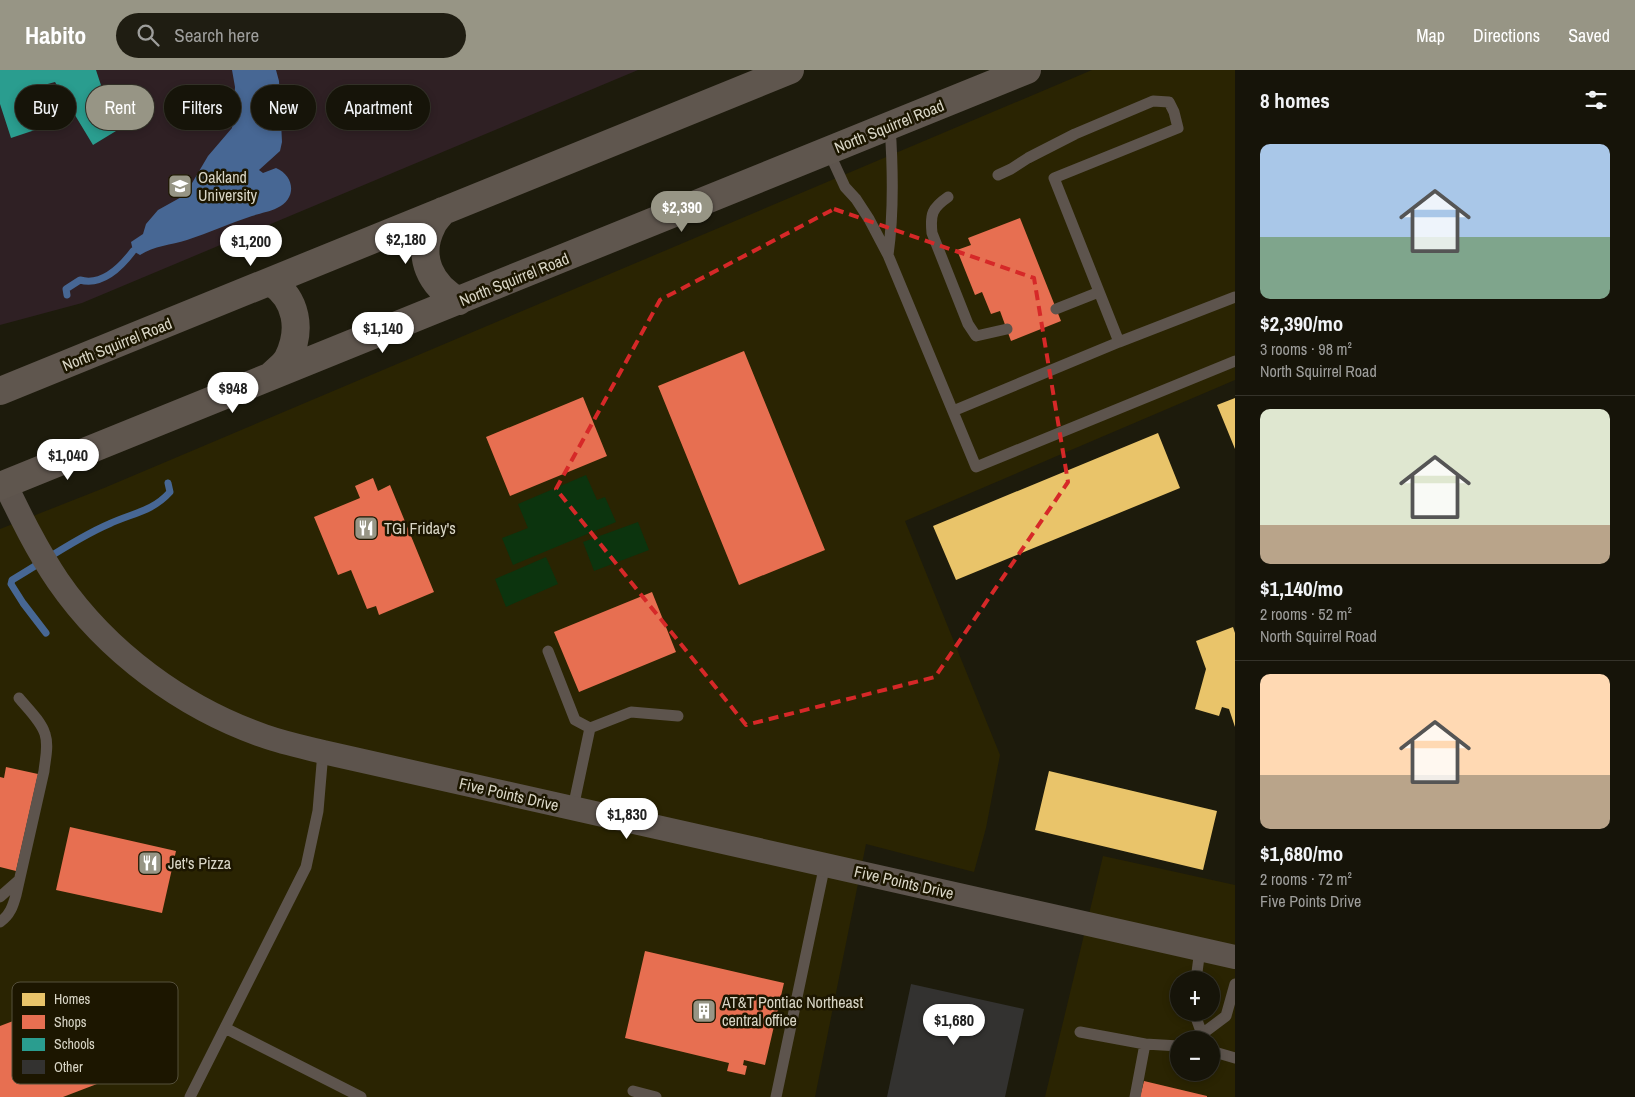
<!DOCTYPE html>
<meta charset="utf-8">
<style>
body{margin:0;font-family:"Archivo Narrow",sans-serif;background:#1f1d12;color:#f1f3f6;height:100vh;display:flex;flex-direction:column;font-size:19px;white-space:nowrap}
*{box-sizing:border-box;margin:0}
p{font-size:16px;color:#9e9e9c}
.icon{flex:none;width:28px;height:28px;fill:none;stroke:currentColor;stroke-width:2;stroke-linecap:round;stroke-linejoin:round}
.map{position:relative;flex:1;overflow:hidden}
.side{display:flex;flex-direction:column;background:#161409;width:400px}
.side>*{flex:none}
.banner{position:absolute;left:15px;top:15px;width:475px;height:45px;display:flex;gap:10px}
.fabs{position:absolute;left:1170px;top:901px;display:grid;gap:10px}
.fabs a{display:grid;place-items:center;width:50px;height:50px;border-radius:50%;background:#161409;box-shadow:0 2px 8px #0003,0 0 0 1px #35332a;font-size:25px}
.price{position:absolute;translate:-50% -42px;padding:0 11px;border-radius:18px;background:#fff;color:#222;font-size:16px;line-height:32px;filter:drop-shadow(0 1px 2px #0008)}
.price::after{content:'';position:absolute;left:50%;top:30px;width:15px;height:11px;margin-left:-8px;background:inherit;clip-path:polygon(0 0,100% 0,50% 100%)}
.price.on{background:#979585;color:#fff}
ul{padding:0;list-style:none}
li{display:grid;align-content:center;gap:10px;height:265px;padding:0 25px}
li+li{border-top:1px solid #35332a}
li span{display:grid;place-items:center;height:155px;border-radius:10px;color:#555}
li>.icon{margin-inline-start:auto}
span .icon{width:90px;height:90px;fill:#fffc;stroke-width:1}
li b{font-size:21px}
h2{display:flex;justify-content:space-between;align-items:center;height:60px;padding:0 25px;font-size:21px}
.tag{padding:0 18px;border-radius:22px;background:#161409;box-shadow:0 2px 8px #0003,0 0 0 1px #35332a;font-size:18px;line-height:45px}
.tag.on{background:#979585;color:#fff}
header{display:flex;align-items:center;gap:30px;box-sizing:border-box;height:70px;padding:0 25px;background:#979585;color:#fff}
header strong{font-size:24px}
nav{display:flex;gap:28px;margin-inline-start:auto;font-size:18px}
.search{width:350px;height:45px;background:#1f1d12;display:flex;align-items:center;gap:12px;box-sizing:border-box;padding:0 18px;border-radius:28px;color:#9e9e9c;font-size:19px}
main{display:flex;flex:1;min-height:0}
.map>svg:first-child{display:block}
</style>
<header>
<strong>Habito</strong>
<div class="search"><svg class="icon" aria-label="search" viewBox="0 0 24 24"><circle cx="10" cy="10" r="6"/><path d="M15 15l6 6"/></svg>Search here</div>
<nav><a>Map</a><a>Directions</a><a>Saved</a></nav>
</header>
<main>
<div class="map">
<svg width="1235" height="1027" viewBox="0 0 1235 1027">
<rect width="100%" height="100%" fill="#1d1b0c"/>
<path fill="#2a2402" fill-rule="evenodd" d="M1092 0H1235V310L905 451 1000 685 986 758 974 802 866 774 815 1027H0V459L104 418Z
M1103 786 1235 815V1027H1045ZM1179 910H1211V942H1179ZM1179 970H1211V1002H1179Z"/>
<path fill="#2f2024" d="M0 0H638L82 233 0 255Z"/>
<path fill="#0c340e" d="M586 405 597 430 605 427 616 452 513 495 502 468 528 458 518 434Z
M638 452 649 480 594 501 583 472Z
M546 487 558 514 506 537 495 509Z"/>
<path fill="#476794" d="M232 0H276L279 11 282 72 280 81 259 100 263 103 276 98C295 106 297 129 277 138 270 142 260 143 252 146 230 153 209 163 187 170 171 175 154 176 140 185L133 181 131 172 143 164 146 154 158 140 185 125 208 86 232 58 235 17Z"/>
<path fill="#e9c46a" d="M1235 328V379L1217 335Z
M1158 363 1180 418 956 510 933 456Z
M1233 557 1235 563V657L1229 639 1222 637 1219 646 1195 639 1206 599 1196 571Z
M1049 701 1217 741 1203 800 1035 760Z"/>
<path fill="#e76f51" d="M1020 148 1061 251 1011 271 1000 241 991 244 982 222 975 225 957 180 971 175 968 168Z
M744 281 825 480 739 515 658 316Z
M583 327 607 386 510 426 486 367Z
M373 408 378 421 390 415 434 522 379 545 376 536 367 539 351 500 338 505 314 447 360 428 355 416Z
M652 522 676 582 579 622 554 562Z
M6 697 38 704 16 801 0 797V707L4 708Z
M70 757 176 781 162 843 56 820Z
M645 881 784 913 765 995 744 990 743 995 747 996 745 1005 727 1001 729 993 625 968Z
M92 921 123 1004 63 1027H0V956Z
M1144 1011 1207 1026V1027H1140Z"/>
<path fill="#2a9d8f" d="M0 0H96L116 61 93 75 55 12 44 15 56 53 11 68 0 34Z"/>
<g fill="none" stroke-linecap="round" stroke-linejoin="round">
<path stroke="#476794" stroke-width="7" d="M67 225 66 219 80 210C102 216 121 197 133 181
M46 563 23 533 11 514 12 510C43 492 76 468 109 454 132 443 152 442 170 422L168 413"/>
</g>
<path fill="#333230" d="M911 914 1024 939 1005 1027H887Z"/>
<g fill="none" stroke-linecap="round" stroke-linejoin="round">
<path stroke="#5d544d" stroke-width="11" d="M828 80 845 117 856 129 869 149 888 185 976 397 1235 291
M998 105 1011 99 1028 88 1075 64 1153 31 1169 32 1174 42 1178 58 1054 108 1119 272 1235 227
M948 127C932 138 930 144 932 163L968 254 976 266 1007 259
M888 185C894 143 893 99 890 56
M1056 239 1099 222
M953 341 1119 272
M548 581 575 650 590 658
M573 738 590 658 631 642 678 646
M0 827 19 810
M0 852C10 845 13 836 16 825L44 701C45 690 49 676 45 664 41 651 28 639 19 628
M1196 910 1200 879
M1194 942 1202 964
M225 958 361 1027
M1080 962 1145 974 1179 976
M1200 970 1202 964 1226 946 1235 914
M1211 981 1235 988
M633 1021 656 1027
M190 1027 306 797 318 741 323 682
M776 1027 825 794
M1135 1027 1145 974"/>
<path stroke="#5d544d" stroke-width="24" d="M5 414C21 447 37 480 58 511 107 582 183 638 264 666 284 673 303 677 323 682L1235 887"/>
<path stroke="#5f564e" stroke-width="28" d="M443 141C439 146 434 151 432 156 416 187 431 216 459 231
M271 212C297 229 302 260 288 288 285 294 277 300 272 305
M0 321 790 0
M0 416 1027 0"/>
</g>
<path fill="none" stroke="#d62828" stroke-width="4" stroke-dasharray="10 6" stroke-linejoin="round" d="M834 139 1034 208 1068 412 935 607 746 655 556 419 660 230Z"/>
<defs>
<g id="university-square" transform="scale(1.25)"><rect x="-9" y="-9" width="18" height="18" rx="4" fill="#979585" stroke="#1c1600"/><path d="M0-5L7-2L0 1L-7-2ZM-4 1L0 2.5L4 1V4Q0 6-4 4Z" fill="#fff"/></g>
<g id="restaurant-square" transform="scale(1.25)"><rect x="-9" y="-9" width="18" height="18" rx="4" fill="#979585" stroke="#1c1600"/><path d="M-5-6h1v4h1v-4h1v4h1v-4h1v5L-1.5 .5V6h-2V.5L-5-1ZM5-6V6H3V1.5H1.5Q1.5-4 5-6Z" fill="#fff"/></g>
<g id="building-square" transform="scale(1.25)"><rect x="-9" y="-9" width="18" height="18" rx="4" fill="#979585" stroke="#1c1600"/><path d="M-4-6H4V6H1V3H-1V6H-4ZM-2.5-4.3h1.7v1.8h-1.7ZM.8-4.3h1.7v1.8H.8ZM-2.5-1h1.7V.8h-1.7ZM.8-1h1.7V.8H.8Z" fill="#fff"/></g>
</defs>
<g fill-rule="evenodd">
<use href="#university-square" x="180" y="116"/>
<use href="#restaurant-square" x="366" y="458"/>
<use href="#restaurant-square" x="150" y="793"/>
<use href="#building-square" x="704" y="941"/>
</g>
<g text-anchor="middle" dominant-baseline="central" stroke-width="5" stroke-linejoin="round" paint-order="stroke">
<g font-size="16" fill="#d9d6c6" stroke="#1c1600">
<text transform="translate(889 56) rotate(-22)">North Squirrel Road</text>
<text transform="translate(514 209) rotate(-22)">North Squirrel Road</text>
<text transform="translate(117 274) rotate(-22)">North Squirrel Road</text>
<text transform="translate(509 724) rotate(13)">Five Points Drive</text>
<text transform="translate(904 812) rotate(13)">Five Points Drive</text>
</g>
<g font-size="16" fill="#d9d6c6" stroke="#1c1600" text-anchor="start">
<text x="198" y="107">Oakland<tspan x="198" dy="18">University</tspan></text>
<text x="384" y="458">TGI Friday's</text>
<text x="168" y="793">Jet's Pizza</text>
<text x="722" y="932">AT&amp;T Pontiac Northeast<tspan x="722" dy="18">central office</tspan></text>
</g>
</g>
<rect x="12" y="912" width="166" height="102" rx="8" fill="#1c1600" stroke="#55503b" stroke-width="1"/>
<rect x="22" y="923" width="23" height="13" fill="#e9c46a"/>
<rect x="22" y="945" width="23" height="14" fill="#e76f51"/>
<rect x="22" y="968" width="23" height="13" fill="#2a9d8f"/>
<rect x="22" y="990" width="23" height="14" fill="#333230"/>
<g font-size="14" fill="#d9d6c6">
<text x="54" y="934">Homes</text>
<text x="54" y="957">Shops</text>
<text x="54" y="979">Schools</text>
<text x="54" y="1002">Other</text>
</g>
</svg>
<div class="fabs">
<a>+</a>
<a>−</a>
</div>
<b class="price on" style="left:682px;top:163px">$2,390</b>
<b class="price" style="left:406px;top:195px">$2,180</b>
<b class="price" style="left:251px;top:197px">$1,200</b>
<b class="price" style="left:383px;top:284px">$1,140</b>
<b class="price" style="left:233px;top:344px">$948</b>
<b class="price" style="left:68px;top:411px">$1,040</b>
<b class="price" style="left:627px;top:770px">$1,830</b>
<b class="price" style="left:954px;top:976px">$1,680</b>
<div class="banner">
<a class="tag">Buy</a>
<a class="tag on">Rent</a>
<a class="tag">Filters</a>
<a class="tag">New</a>
<a class="tag">Apartment</a>
</div>
</div>
<section class="side">
<h2>8 homes<svg class="icon" aria-label="filters" viewBox="0 0 24 24"><path d="M4 7h16M4 17h16"/><circle cx="9" cy="7" r="2"/><circle cx="15" cy="17" r="2"/></svg></h2>
<ul>
<li><span style="background:linear-gradient(#a9c7e8 60%,#7fa58c 0)"><svg class="icon" aria-label="home" viewBox="0 0 24 24"><path d="M3 11l9-7 9 7M6 9v11h12V9"/></svg></span><div><b>$2,390/mo</b><p>3 rooms · 98 m²</p><p>North Squirrel Road</p></div></li>
<li><span style="background:linear-gradient(#dfe7d0 75%,#b9a48a 0)"><svg class="icon" aria-label="home" viewBox="0 0 24 24"><path d="M3 11l9-7 9 7M6 9v11h12V9"/></svg></span><div><b>$1,140/mo</b><p>2 rooms · 52 m²</p><p>North Squirrel Road</p></div></li>
<li><span style="background:linear-gradient(#ffd9b3 65%,#b9a48a 0)"><svg class="icon" aria-label="home" viewBox="0 0 24 24"><path d="M3 11l9-7 9 7M6 9v11h12V9"/></svg></span><div><b>$1,680/mo</b><p>2 rooms · 72 m²</p><p>Five Points Drive</p></div></li>
</ul>
</section>
</main>
